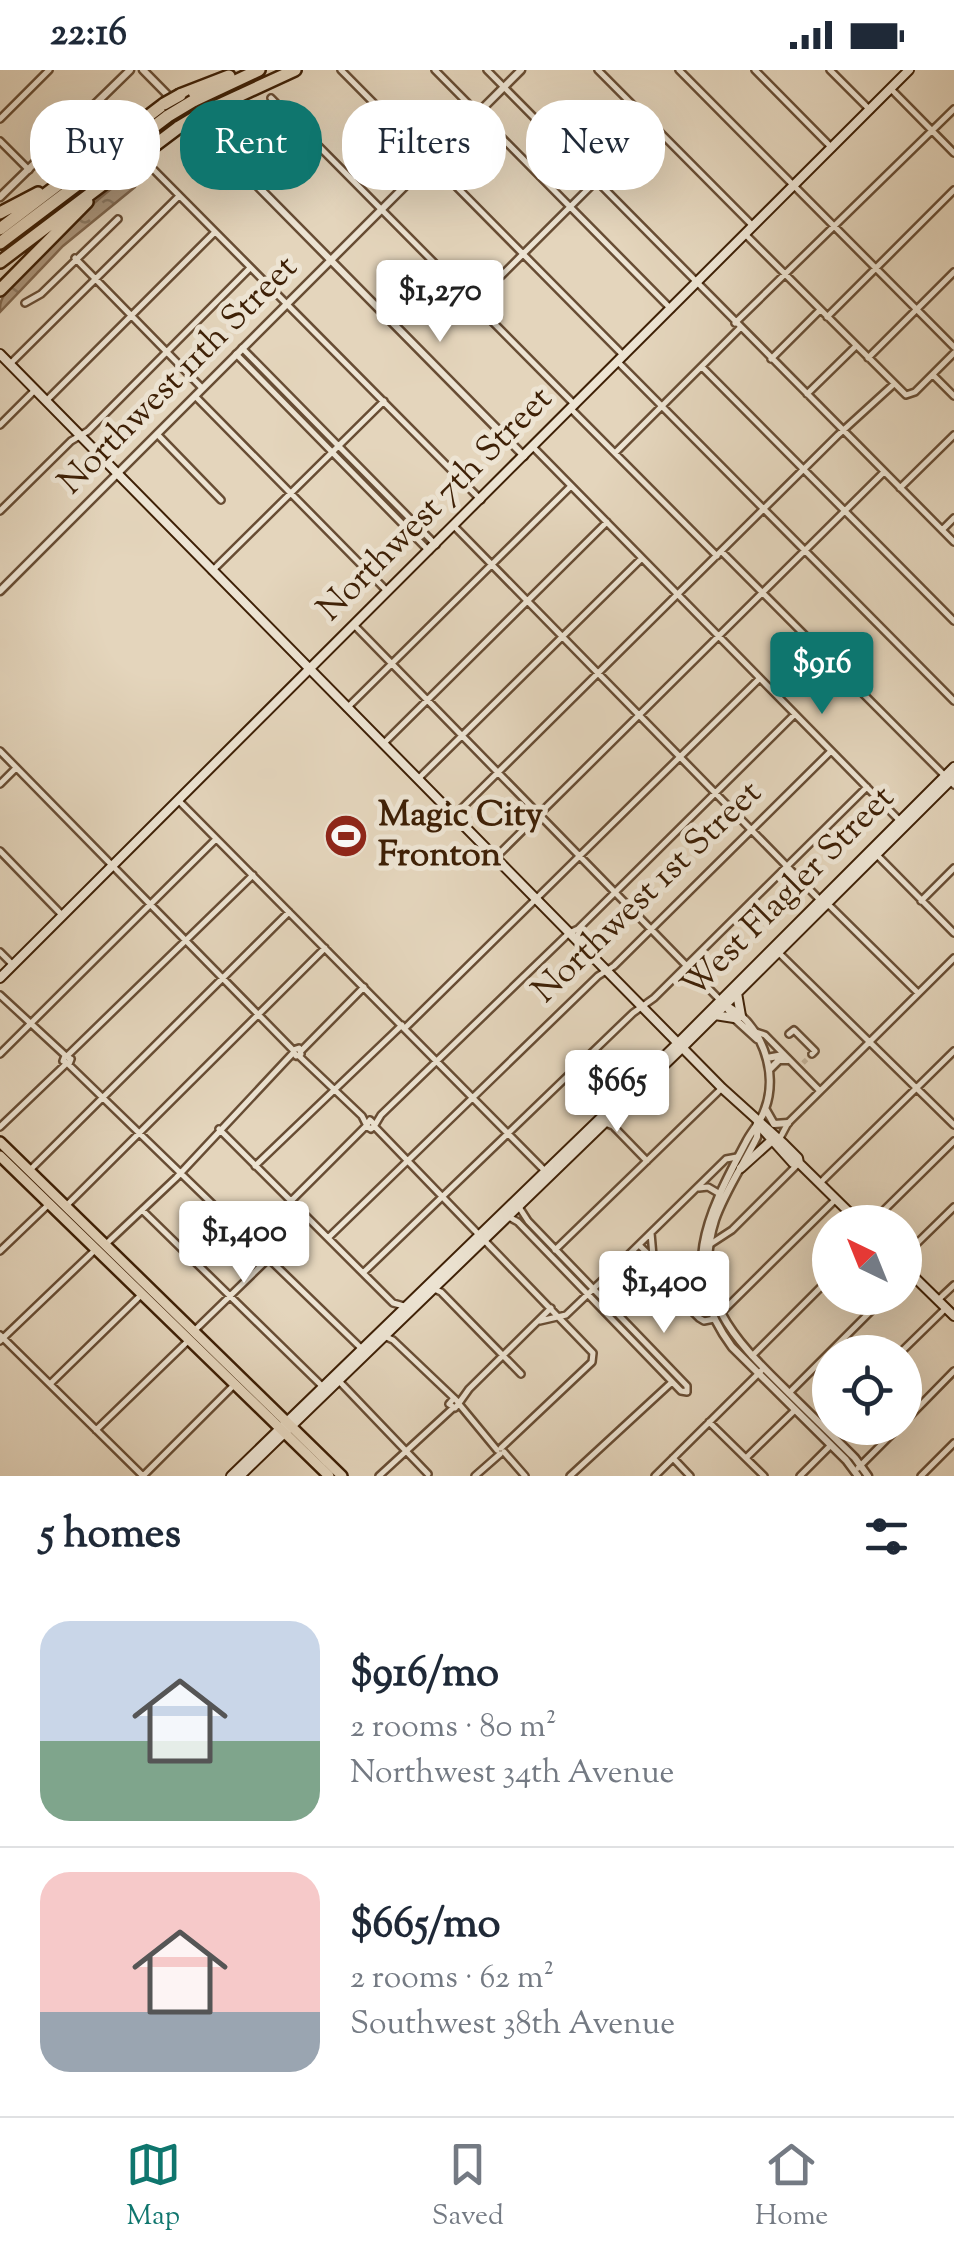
<!DOCTYPE html>
<meta charset="utf-8">
<style>
body{margin:0;font-family:"Sorts Mill Goudy",serif;background:#f6f6f7;color:#1f2937;height:100vh;display:flex;flex-direction:column;font-size:38px;white-space:nowrap}
*{box-sizing:border-box;margin:0}
p{font-size:32px;color:#747a83}
.icon{flex:none;width:55px;height:55px;fill:none;stroke:currentColor;stroke-width:2;stroke-linecap:round;stroke-linejoin:round}
.map{position:relative;height:1406px;overflow:hidden}
.drawer{display:flex;flex-direction:column;background:#fff;flex:1}
.drawer>*{flex:none}
.banner{position:absolute;left:30px;top:30px;width:895px;height:90px;display:flex;gap:20px}
.needle{width:65px;rotate:317deg}
.buttons{position:absolute;left:812px;top:1135px;display:grid;gap:20px}
.buttons a{display:grid;place-items:center;width:110px;height:110px;border-radius:50%;background:#fff;box-shadow:0 10px 40px #0002;font-size:50px}
.price{position:absolute;translate:-50% -85px;padding:0 22px;border-radius:10px;background:#fff;color:#222;font-size:32px;line-height:65px;filter:drop-shadow(0 2px 5px #0008)}
.price::after{content:'';position:absolute;left:50%;top:60px;width:30px;height:22px;margin-left:-15px;background:inherit;clip-path:polygon(0 0,100% 0,50% 100%)}
.price.on{background:#0f766e;color:#fff}
ul{padding:0;list-style:none}
li{display:flex;align-items:center;gap:30px;height:250px;padding:0 40px}
li+li{border-top:2px solid #e0e1e3}
li span{display:grid;place-items:center;flex:none;width:280px;height:200px;border-radius:30px;color:#555}
li>.icon{margin-inline-start:auto}
span .icon{width:120px;height:120px;fill:#fffc;stroke-width:1}
li b{font-size:42px}
h2{display:flex;justify-content:space-between;align-items:center;height:120px;padding:0 40px;font-size:42px}
.tag{padding:0 35px;border-radius:40px;background:#fff;box-shadow:0 10px 40px #0002;font-size:35px;line-height:90px}
.tag.on{background:#0f766e;color:#fff}
.status{display:flex;justify-content:space-between;align-items:center;height:70px;padding:0 50px;background:#fff;direction:ltr}
.status svg{height:28px;fill:currentColor}
.dock{display:flex;justify-content:space-around;align-items:center;height:140px;border-top:2px solid #e0e1e3;background:#fff;font-size:28px;color:#747a83}
.dock a{display:grid;justify-items:center;gap:5px}
.dock .on{color:#0f766e}
.map>svg:first-child{display:block}
</style>
<div class="status"><b>22:16</b><svg viewBox="0 0 49 12"><path d="M0 12V9h3v3zM5 12V6h3v6zM10 12V3h3v9zM15 12V0h3v12zM26 1h20v11H26zM47 4h2v5h-2z"/></svg></div>
<div class="map">
<svg width="954" height="1406" viewBox="0 0 954 1406">
<defs>
<pattern id="water-ripples" width="26" height="14" patternUnits="userSpaceOnUse" patternTransform="scale(2.5)"><rect width="26" height="14" fill="#ac977e"/><path d="M2 4q2-2 4 0t4 0M15 11q2-2 4 0t4 0" fill="none" stroke="#8d7b65"/></pattern>
</defs>
<rect width="100%" height="100%" fill="#e4d5bc"/>
<filter id="stains"><feTurbulence type="fractalNoise" baseFrequency=".002" numOctaves="4"/><feColorMatrix values="0 0 0 0 .2 0 0 0 0 .09 0 0 0 0 .02 0 0 0 .5 -.17"/></filter>
<radialGradient id="worn" r=".72"><stop offset=".6" stop-color="#630" stop-opacity="0"/><stop offset="1" stop-color="#630" stop-opacity=".3"/></radialGradient>
<path fill="url(#water-ripples)" stroke="#80674e" stroke-width="2.5" d="M138 102 135 117 63 176 0 242C0 235 0 233 3 227 22 200 108 113 138 102Z"/>
<g fill="none" stroke-linecap="round" stroke-linejoin="round">
<path stroke="#c3b198" stroke-width="5" stroke-dasharray="5 2.5" stroke-linecap="butt" d="M803 993 812 984"/>
<g stroke="#684d34" stroke-width="10">
<path id="minor" d="M341 0 624 286
M435 0 671 239
M487 0 954 472
M598 0 753 156
M679 0 954 277
M755 0 832 78
M830 0 870 40
M891 19 954 83
M271 28 575 335
M0 49 49 0
M209 67 232 47
M0 71 29 100
M149 95 481 430
M745 164 906 325 915 322 954 283
M75 188 202 318
M501 206 596 111
M25 233 41 224 118 149
M827 247 954 120
M735 253 954 39
M242 278 436 475
M236 284 429 481
M868 288 954 202
M771 289 820 240
M618 292 954 631
M11 293 179 126
M702 297 954 551
M933 305 954 326
M807 324 856 276
M195 326 386 520
M47 330 215 162
M571 339 717 486
M0 355 35 320
M157 364 221 430
M533 377 900 751
M615 383 740 258
M900 418 954 365
M0 441 71 371 88 361 250 198
M454 456 818 828 831 837 918 923
M942 460 954 448
M721 481 954 715
M212 501 384 331
M355 556 719 929
M347 638 571 416
M383 674 607 452
M0 681 293 980 299 978 301 984 296 986 293 980
M418 709 642 488
M0 714 16 698
M179 731 544 1100
M454 746 838 365 894 314
M0 781 63 846
M876 784 954 863
M496 787 884 402
M921 831 954 798
M0 882 13 895
M778 882 954 1055
M0 925 66 986
M405 958 759 609
M756 962 765 965 819 1020
M789 964 794 960 815 981 812 984
M301 981 364 917
M0 984 216 769
M65 986 71 989 69 994 63 991Z
M67 986 253 805
M299 986 362 1046 366 1054
M68 994 364 1281
M370 1050 375 1055 371 1059 366 1056Z
M605 1053 613 1056 647 1091
M375 1055 381 1045 569 863 578 859 795 644
M0 1057 66 994
M375 1057 593 1283 592 1292 501 1378
M219 1059 393 1233 404 1236
M780 1068 788 1053 954 888
M255 1096 402 955
M29 1101 289 842
M820 1113 954 981
M699 1118 708 1117 720 1124
M291 1131 366 1056
M66 1136 325 878
M519 1137 528 1151 687 1316V1322
M142 1140 322 1316
M509 1147 518 1152 681 1321 687 1322
M872 1152 954 1071
M651 1163 653 1186
M328 1168 598 906 614 896 831 681
M105 1175 176 1108 293 983
M639 1175 683 1218 703 1216
M709 1175 732 1160 799 1093
M555 1180 722 1018
M0 1181 49 1134
M632 1182 699 1248 704 1251 714 1249
M905 1185 954 1137
M615 1198 726 1089 737 1087
M363 1203 633 943 654 928 867 717
M434 1219 441 1222 521 1304
M938 1230 954 1215
M721 1243 836 1129
M540 1251 566 1245 610 1203
M194 1261 269 1188
M0 1265 143 1406
M384 1266 393 1270 454 1328
M0 1271 95 1180
M901 1282 946 1238
M752 1286 830 1208
M338 1310 428 1404
M50 1314 142 1224
M789 1323 884 1228
M454 1328 459 1333 455 1338 449 1334Z
M459 1333 469 1319 551 1238
M459 1334 497 1380
M905 1351 954 1301
M709 1352 764 1406
M96 1360 189 1270
M504 1382 525 1406
M673 1388 690 1406
M746 1388 795 1340
M858 1398 898 1358
M143 1406 235 1314
M379 1406 453 1338
M475 1406 500 1384
M570 1406 672 1312
M655 1406 764 1298
M800 1406 831 1375
M921 1406 954 1373"/>
</g>
<g stroke="#684d34" stroke-width="11">
<path id="tertiary" d="M143 0 524 386
M0 127 130 0
M0 521 521 0
M725 935C761 952 779 1002 765 1039 761 1052 752 1060 746 1072 708 1144 676 1201 732 1277L846 1390 858 1406
M725 935 734 948 757 969
M767 988 783 985
M770 999 779 990H788
M766 1040 774 1054 788 1053
M758 1055 757 1067C744 1094 725 1121 715 1150 691 1225 734 1269 783 1317 807 1341 831 1364 855 1388L868 1406"/>
</g>
<g stroke="#3e2006" stroke-width="12">
<path id="secondary" d="M0 284 722 1018 784 1074 798 1088 799 1093 859 1152
M0 908 909 0
M737 923 741 946
M715 945 734 948
M758 1054 793 1093H799
M741 1098 771 1071
M905 1198 954 1246
M231 1406 683 968 954 697
M240 1406 682 978 954 707"/>
</g>
<g stroke="#3e2006" stroke-width="14">
<path id="primary" d="M0 1072 342 1406
M0 1086 329 1406"/>
</g>
<g stroke="#3e2006" stroke-width="16">
<path id="motorway" d="M180 25 229 6
M193 31 259 0
M204 42 295 0
M0 143 38 123
M0 159 164 34
M0 173 168 46
M0 192 179 57
M0 220 87 132"/>
</g>
<use href="#minor" stroke="#ede4d3" stroke-width="5"/>
<use href="#tertiary" stroke="#ede4d3" stroke-width="6"/>
<use href="#secondary" stroke="#ede4d3" stroke-width="8"/>
<use href="#primary" stroke="#e4d5bc" stroke-width="9"/>
<use href="#motorway" stroke="#e4d5bc" stroke-width="11"/>
<g stroke="#3e2006" stroke-width="16" stroke-linecap="butt">
<path id="motorway-bridge" d="M164 34 180 25
M168 46 193 31
M179 57 204 42"/>
</g>
<use href="#motorway-bridge" stroke="#e4d5bc" stroke-width="11"/>
</g>
<defs>
<g id="stadium-disc" transform="scale(2.25)"><circle r="9.5" fill="#8f2418" stroke="#ede4d3"/><path d="M0-5a6.5 5 0 1 0 0 10a6.5 5 0 1 0 0-10ZM-3.5-1.8h7v3.6h-7Z" fill="#fff"/></g>
</defs>
<g fill-rule="evenodd">
<use href="#stadium-disc" x="346" y="766"/>
</g>
<g text-anchor="middle" dominant-baseline="central" stroke-width="10" stroke-linejoin="round" paint-order="stroke">
<g font-size="35" fill="#3e2006" stroke="#ede4d3">
<text transform="translate(179 306) rotate(-45)">Northwest 11th Street</text>
<text transform="translate(436 435) rotate(-45)">Northwest 7th Street</text>
<text transform="translate(648 823) rotate(-44)">Northwest 1st Street</text>
<text transform="translate(789 823) rotate(-45)">West Flagler Street</text>
</g>
<g font-size="35" font-weight="bold" fill="#3e2006" stroke="#ede4d3" text-anchor="start">
<text x="378" y="746">Magic City<tspan x="378" dy="40">Fronton</tspan></text>
</g>
</g>
<rect width="100%" height="100%" filter="url(#stains)"/>
<rect width="100%" height="100%" fill="url(#worn)"/>
</svg>
<div class="buttons">
<a><svg class="needle" viewBox="-14 -14 28 28"><path d="M0-13l5 13h-10z" fill="#e53935"/><path d="M0 13l5-13h-10z" fill="#747a83"/></svg></a>
<a><svg class="icon" aria-label="locate" viewBox="0 0 24 24"><circle cx="12" cy="12" r="6"/><path d="M12 2v4M12 18v4M2 12h4M18 12h4"/></svg></a>
</div>
<b class="price" style="left:440px;top:275px">$1,270</b>
<b class="price on" style="left:822px;top:647px">$916</b>
<b class="price" style="left:617px;top:1065px">$665</b>
<b class="price" style="left:244px;top:1216px">$1,400</b>
<b class="price" style="left:664px;top:1266px">$1,400</b>
<div class="banner">
<a class="tag">Buy</a>
<a class="tag on">Rent</a>
<a class="tag">Filters</a>
<a class="tag">New</a>
</div>
</div>
<section class="drawer">
<h2>5 homes<svg class="icon" aria-label="filters" viewBox="0 0 24 24"><path d="M4 7h16M4 17h16"/><circle cx="9" cy="7" r="2"/><circle cx="15" cy="17" r="2"/></svg></h2>
<ul>
<li><span style="background:linear-gradient(#c9d6e8 60%,#7fa58c 0)"><svg class="icon" aria-label="home" viewBox="0 0 24 24"><path d="M3 11l9-7 9 7M6 9v11h12V9"/></svg></span><div><b>$916/mo</b><p>2 rooms · 80 m²</p><p>Northwest 34th Avenue</p></div></li>
<li><span style="background:linear-gradient(#f6c9c9 70%,#9aa5b1 0)"><svg class="icon" aria-label="home" viewBox="0 0 24 24"><path d="M3 11l9-7 9 7M6 9v11h12V9"/></svg></span><div><b>$665/mo</b><p>2 rooms · 62 m²</p><p>Southwest 38th Avenue</p></div></li>
</ul>
</section>
<nav class="dock">
<a class="on"><svg class="icon" aria-label="map" viewBox="0 0 24 24"><path d="M3 6l6-2 6 2 6-2v14l-6 2-6-2-6 2zM9 4v14M15 6v14"/></svg>Map</a>
<a><svg class="icon" aria-label="saved" viewBox="0 0 24 24"><path d="M7 4h10v16l-5-4-5 4z"/></svg>Saved</a>
<a><svg class="icon" aria-label="home" viewBox="0 0 24 24"><path d="M3 11l9-7 9 7M6 9v11h12V9"/></svg>Home</a>
</nav>
